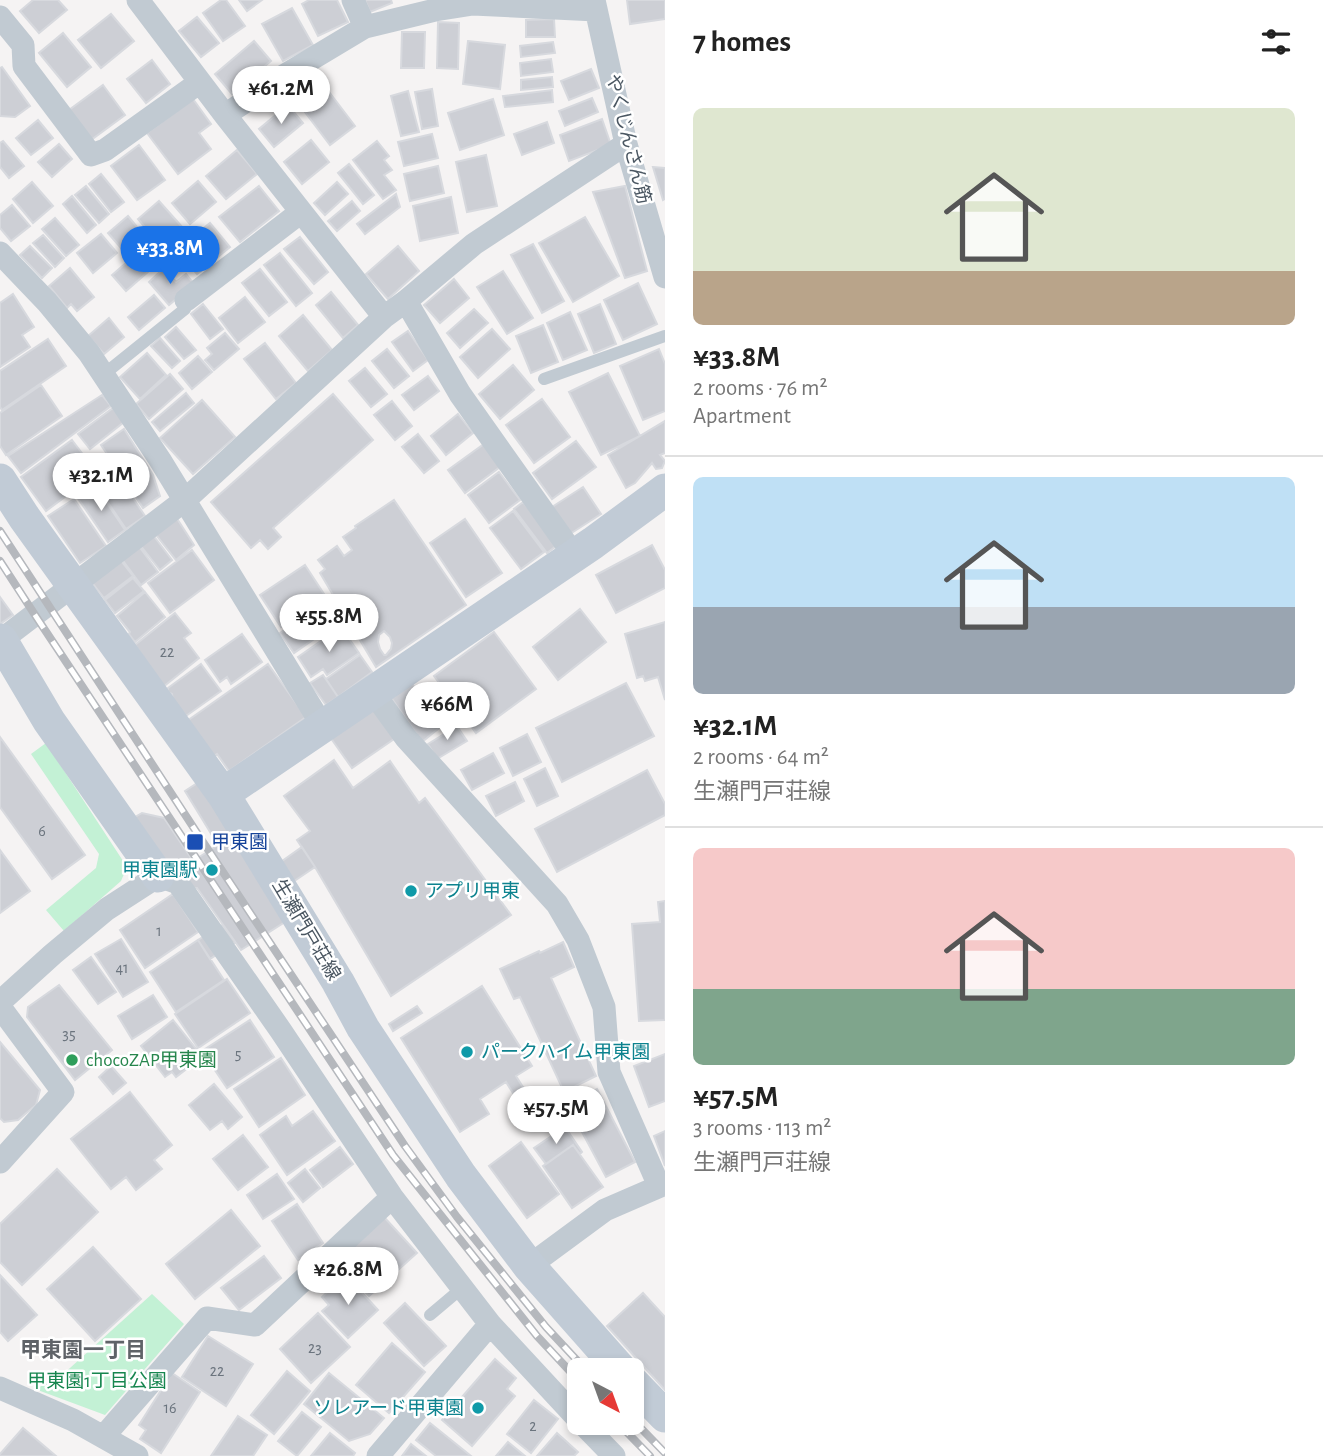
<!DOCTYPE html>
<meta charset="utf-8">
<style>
body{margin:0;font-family:"Alegreya Sans","Noto Sans JP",sans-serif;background:#f6f6f6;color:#222;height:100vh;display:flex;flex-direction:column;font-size:26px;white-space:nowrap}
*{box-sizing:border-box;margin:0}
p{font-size:23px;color:#767676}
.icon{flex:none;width:38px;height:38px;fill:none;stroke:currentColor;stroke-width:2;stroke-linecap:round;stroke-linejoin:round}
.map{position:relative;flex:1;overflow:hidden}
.sheet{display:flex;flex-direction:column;background:#fff;width:658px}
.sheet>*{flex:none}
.needle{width:46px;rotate:139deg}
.tools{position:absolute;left:567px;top:1358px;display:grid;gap:14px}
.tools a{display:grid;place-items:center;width:77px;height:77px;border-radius:10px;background:#fff;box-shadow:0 4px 10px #0003;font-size:35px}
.price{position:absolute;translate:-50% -60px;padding:0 16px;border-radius:24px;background:#fff;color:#222;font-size:23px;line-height:46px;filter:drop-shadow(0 2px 4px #0008)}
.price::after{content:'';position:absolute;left:50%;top:42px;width:21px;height:16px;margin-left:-10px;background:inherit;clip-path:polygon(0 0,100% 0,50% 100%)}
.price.selected{background:#1a73e8;color:#fff}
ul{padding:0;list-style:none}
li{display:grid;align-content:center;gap:14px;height:371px;padding:0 28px}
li+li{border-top:2px solid #e0e0e0}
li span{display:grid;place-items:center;height:217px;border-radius:10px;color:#555}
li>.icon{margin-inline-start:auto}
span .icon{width:126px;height:126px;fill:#fffc;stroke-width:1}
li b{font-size:30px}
h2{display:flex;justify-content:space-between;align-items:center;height:84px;padding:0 28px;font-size:30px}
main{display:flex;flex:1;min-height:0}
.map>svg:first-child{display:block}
</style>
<main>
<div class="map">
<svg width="665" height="1456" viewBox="0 0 665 1456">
<rect width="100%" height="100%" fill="#f5f3f3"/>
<path fill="#c3f1d5" d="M46 743 127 867 121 881 64 931 46 910 96 868 99 854 31 754Z
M152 1294 184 1324 105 1415 35 1389 60 1377Z"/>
<path fill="#cdcfd5" stroke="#d7d9de" stroke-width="2" fill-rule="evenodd" d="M33 0H58L67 10 39 33 20 11Z
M221 0H226L245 26 223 41 203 13Z
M239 0H262L247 11Z
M309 0H337L348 22 318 36 302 4Z
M365 0H391L392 3 370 12Z
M627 0H665V19L630 24Z
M292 8 313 45 283 61 262 24Z
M111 14 134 41 101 68 78 40Z
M197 17 219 43 201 57 179 31Z
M554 19 555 37H526V20Z
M438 22 459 23 458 69 437 68Z
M402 32H425L424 68H401Z
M63 33 91 67 67 87 39 53Z
M254 41 271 61 232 94 215 74Z
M468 41 505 45 500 89 463 84Z
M553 42 555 53 521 57 520 46Z
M551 59 553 72 521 76 520 63Z
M152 60 170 84 146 103 127 79Z
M2 67 30 106 15 117 0 116V68Z
M591 69 599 88 569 100 561 81Z
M317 76 355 126 330 145 292 95Z
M552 77 553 87 521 90V80Z
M103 85 125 115 91 140 69 110Z
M432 89 438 126 422 129 415 92Z
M552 90 553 102 505 107 503 96Z
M408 91 419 132 401 136 391 96Z
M592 98 598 112 565 126 559 111Z
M193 99 211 124 199 133 211 149 178 174 147 133Z
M493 99 504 135 460 150 448 113Z
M288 105 303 123 274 147 259 129Z
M602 119 611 145 569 161 560 135Z
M38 120 53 138 31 155 16 138Z
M547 122 554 143 522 155 514 134Z
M432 134 438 158 404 166 398 142Z
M311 140 329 162 302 184 284 162Z
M3 141 24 166 9 178 0 167V143Z
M377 141 389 156 384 160 392 170 384 175 396 190 383 199 353 160Z
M59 144 72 159 52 177 38 162Z
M139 145 165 180 137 200 111 166Z
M237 150 257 174 226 199 206 176Z
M486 155 497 206 467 212 456 162Z
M349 164 374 195 363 204 338 173Z
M438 166 444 193 410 201 404 174Z
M653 167 665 168V199L663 200Z
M101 174 124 202 111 212 89 184Z
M198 181 216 202 190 224 172 203Z
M32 182 53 206 33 223 13 199Z
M337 182 348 194 325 215 314 203Z
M86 186 109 214 99 223 75 195Z
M259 186 279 211 240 242 219 217Z
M625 186 647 271 625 278 593 192Z
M396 194 400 207 365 234 357 224Z
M72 196 96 225 87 233 63 204Z
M451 197 458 233 420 241 413 206Z
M159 201 183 228 161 246 138 219Z
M352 201 360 211 337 231 328 221Z
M12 205 30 226 11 241 0 228V215Z
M128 216 147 239 127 255 108 233Z
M585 217 619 276 573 302 539 243Z
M55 218 79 245 66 256 42 229Z
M210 223 230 247 197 274 177 250Z
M101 234 117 253 93 273 77 253Z
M43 235 64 258 55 267 33 243Z
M300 237 328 272 314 284 284 249Z
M150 242 164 258 126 291 112 275Z
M533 244 564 301 542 313 511 255Z
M30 246 52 268 42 278 20 255Z
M398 246 419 271 388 299 366 274Z
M280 253 312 293 296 306 264 265Z
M70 268 94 297 77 311 71 304 67 308 49 286Z
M164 268 176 282 186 274 194 284 169 305 149 282Z
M260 269 287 302 269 316 242 283Z
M503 271 533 318 507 334 477 287Z
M454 279 469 298 440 323 424 305Z
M638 283 657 324 623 340 604 300Z
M331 292 358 325 343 338 316 305Z
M13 294 34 327 22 335 30 347 0 367V303Z
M154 295 165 308 139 330 128 317Z
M245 297 265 322 238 343 219 318Z
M203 304 223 329 210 339 191 314Z
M600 304 616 344 594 353 578 314Z
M474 309 488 323 460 348 447 333Z
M570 312 587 350 563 360 547 323Z
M303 315 332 350 308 371 279 336Z
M109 318 124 337 104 354 88 336Z
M543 325 558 362 531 373 516 336Z
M176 327 196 350 184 359 165 337Z
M492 329 510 349 478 378 460 357Z
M408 331 428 360 413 371 392 342Z
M225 333 239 349 214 370 205 360 212 354 207 348Z
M160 338 180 361 172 368 151 346Z
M48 339 66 366 2 410 0 407V371Z
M265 343 296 383 276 399 244 359Z
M387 349 409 376 394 388 372 361Z
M659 349 665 364V411L643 420 620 366Z
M147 353 166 375 140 399 120 377Z
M198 356 212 372 192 389 179 373Z
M513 365 534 390 500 419 479 394Z
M365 368 387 394 371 407 349 381Z
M608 373 640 436 601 455 569 392Z
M170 374 183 389 149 419 136 404Z
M428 376 439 391 414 410 402 395Z
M41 385 62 416 6 455 0 446V413Z
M186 393 194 403 160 431 152 422Z
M333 394 373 440 273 528 281 537 268 549 260 540 251 548 211 502Z
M102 395 111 406 21 473 8 456Z
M542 399 570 437 534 463 506 425Z
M202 400 235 437 193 474 160 438Z
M392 401 412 426 395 440 374 415Z
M113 408 124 422 90 449 78 434Z
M458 414 473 433 446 455 431 436Z
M665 421V453L660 455 665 461 662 468 656 469 652 463 635 483 626 488 608 455Z
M124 429 153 475 160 496 143 508 101 445Z
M418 434 439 461 424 473 402 447Z
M72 440 97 473 46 511 21 477Z
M576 441 596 467 552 499 533 473Z
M484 444 500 467 465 493 448 470Z
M114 469 145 516 126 529 94 482Z
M499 472 520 500 489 523 468 495Z
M95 485 125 530 108 542 77 497Z
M583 487 601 514 570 534 552 507Z
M74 499 106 546 80 563 48 516Z
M394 500 466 605 376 667 320 573 325 569 318 560 337 546 344 556 352 550 343 537 356 528 355 526ZM384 631 390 637 392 643 391 649 386 655H384L380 649 378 642 379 635Z
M523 502 560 543 547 553 514 509Z
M513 511 544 552 521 569 490 528Z
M176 517 194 545 176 560 153 531Z
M465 519 502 573 466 597 430 543Z
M153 535 172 560 160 570 140 545Z
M138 545 158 572 141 585 121 558Z
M652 545 665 570V588L616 613 596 575Z
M192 550 214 580 170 613 148 583Z
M119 558 133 576 104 598 90 580Z
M305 565 326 597 281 627 260 595Z
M133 578 144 591 115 613 105 600Z
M145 592 165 617 135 642 129 634 130 632 117 616Z
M0 597 13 615 0 624Z
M323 603 337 623 294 653 280 633Z
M580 609 606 642 558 680 533 647Z
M175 613 191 633 184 638 199 658 163 687 135 645Z
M665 622V700L658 677 645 681 643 676 637 678 625 634Z
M341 627 359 653 327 675 323 669 311 677 298 657Z
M494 632 536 689 476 733 434 676Z
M242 634 262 662 231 684 227 677 220 682 205 660Z
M360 655 372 672 338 697 326 679Z
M201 664 221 691 186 716 173 701 172 694 168 692V688Z
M268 664 306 717 229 771 217 754 213 757 187 721Z
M323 675 338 697 326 705 310 683Z
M411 682 428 707 431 705 444 724 422 742 390 696Z
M626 683 654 736 562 782 536 728Z
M375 706 397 737 352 768 330 737Z
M457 726 467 741 437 759 428 744Z
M527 734 541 762 513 776 500 748Z
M0 737 85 855 52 879 0 807Z
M493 753 504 773 472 790 461 770Z
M334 760 353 788 390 761 419 803 425 798 511 915 391 996 315 867 297 840 310 831 284 796Z
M545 768 558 796 537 806 524 779Z
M647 770 665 804V815L557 872 535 829Z
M199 782 285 922 241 950 197 888 183 889 135 817 142 813 164 818 193 861 218 845 185 791Z
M515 782 524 801 496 816 486 796Z
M302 847 315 867 269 898 258 878Z
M0 850 30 891 0 913Z
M173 894 198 932 145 968 120 930Z
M665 901V1020L639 1021 632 924 660 922 658 902Z
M222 925 235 942 210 959 198 940Z
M121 939 148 982 123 997 95 954Z
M198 940 224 980 176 1012 150 972Z
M563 942 574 967 551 978 596 1076 564 1092 520 997 514 999 500 969 539 951 540 953Z
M91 957 116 992 98 1004 73 970Z
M227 979 250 1013 198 1048 175 1014Z
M59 985 112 1050 75 1080 27 1017 28 1007Z
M482 986 532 1066 516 1076 526 1092 516 1098 506 1082 480 1099 489 1114 460 1132 401 1038Z
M153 995 167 1017 132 1039 118 1016Z
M417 1006 422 1013 393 1031 389 1024Z
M173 1020 197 1050 188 1057 193 1064 176 1077 172 1072 165 1077 141 1046Z
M250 1020 274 1057 227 1088 202 1051Z
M0 1042 40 1090 36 1105 18 1120 4 1122 0 1118Z
M665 1054V1101L649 1107 634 1066Z
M281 1058 305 1095 259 1127 234 1089Z
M111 1066 126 1083 113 1094 99 1077Z
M214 1084 242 1117 228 1129 222 1121 210 1130 189 1105Z
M597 1089 635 1162 606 1177 567 1104Z
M130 1092 172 1145 154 1160 162 1169 136 1190 126 1177 111 1189 71 1139Z
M313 1111 335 1141 287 1175 260 1135 286 1116 292 1126Z
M565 1127 582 1152 580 1154 573 1145 546 1164 534 1148Z
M665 1131V1166L654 1136Z
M243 1135 268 1167 238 1190 213 1159Z
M521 1142 559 1194 527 1218 489 1166Z
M573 1145 603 1187 572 1208 543 1166Z
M340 1147 353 1164 323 1187 310 1170Z
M57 1169 98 1212 22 1285 0 1262V1224Z
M305 1169 320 1188 303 1202 288 1183Z
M277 1174 294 1199 263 1219 247 1195Z
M297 1204 323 1243 298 1260 272 1221Z
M231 1210 260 1246 195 1299 166 1264Z
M384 1217 417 1253 369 1296 337 1261Z
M93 1247 141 1299 95 1341 47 1289Z
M264 1256 281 1278 239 1310 221 1288Z
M0 1275 37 1315 8 1341 0 1332Z
M346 1275 378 1310 348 1338 322 1311 329 1305 322 1297Z
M643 1293 665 1317V1390L607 1326Z
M405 1303 446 1346 424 1366 384 1323Z
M318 1313 350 1347 311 1383 280 1349Z
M208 1336 253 1364 226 1406 182 1377Z
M392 1343 425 1372 389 1413 356 1385Z
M495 1359 516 1378 507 1389 515 1396 472 1446 442 1420Z
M287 1371 310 1391 274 1434 251 1415Z
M172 1373 200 1392 161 1453 140 1439 146 1430 139 1425Z
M329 1373 384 1418 370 1434 349 1441 304 1404Z
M534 1400 558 1419 531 1453 507 1434Z
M302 1412 321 1427 297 1456 278 1441Z
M238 1416 267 1435 253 1456H211Z
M430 1423 471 1456H436L416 1440Z
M23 1428 56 1456H0V1454Z
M330 1433 355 1453 353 1456H311Z
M557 1433 578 1452 574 1456H537Z
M508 1442 525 1456H496Z
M411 1444 426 1456H402Z"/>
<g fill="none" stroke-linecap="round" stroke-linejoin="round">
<path stroke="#c1cad2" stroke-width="12" d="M103 375 185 309 186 300
M544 379 665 336
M430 1315 462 1288"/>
<path stroke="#c1cad2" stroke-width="23" d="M138 0 225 115 384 317
M353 0 365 27
M594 0 626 144 665 277
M0 17 23 45 24 66 91 155 105 150 200 82
M225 115 285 75 365 27 435 10 473 4 596 10
M0 253 47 302 89 353 160 460 322 725
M186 300 301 212
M406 301 460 394 574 555
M0 641 185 500 384 317 406 301 474 244 626 144
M372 691 406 738 557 904 578 940 604 1007 609 1072 659 1186
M0 1002 53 954 107 909 158 876 178 883 281 1031 392 1197 490 1324 579 1420
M0 1007 63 1092 0 1162
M529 1266 605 1210 665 1184
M0 1388 73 1420 137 1456
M582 1423 614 1456
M104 1436 207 1318 255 1325 392 1197
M378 1456 490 1324"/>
<path stroke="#c1cbd6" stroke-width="33" d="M0 480 24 517 223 794 338 982 363 1028 461 1176 529 1266 621 1370
M1 640 49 721 158 876
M223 794 593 543 665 490
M632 1382 665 1416"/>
<g stroke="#b5b8bd" stroke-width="8">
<path id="rail" d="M0 531 201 839 405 1146 457 1217 546 1327 586 1370
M0 561 35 615 393 1155 537 1336 579 1381
M632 1419 665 1453
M618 1423 650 1456"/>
</g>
<use href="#rail" stroke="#fff" stroke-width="5" stroke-dasharray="16" stroke-linecap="butt"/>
</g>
<rect fill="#1a4fb4" stroke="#fff" stroke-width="2.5" x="186" y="833" width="18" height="18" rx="3.5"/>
<g fill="#0f9aa8" stroke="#fff" stroke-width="2.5">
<circle cx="212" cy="870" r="7"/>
<circle cx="411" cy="891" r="7"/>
<circle cx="467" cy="1052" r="7"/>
<circle cx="478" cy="1408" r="7"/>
</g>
<circle fill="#2e9e5b" stroke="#fff" stroke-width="2.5" cx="72" cy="1060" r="7"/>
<g text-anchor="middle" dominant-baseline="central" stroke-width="5" stroke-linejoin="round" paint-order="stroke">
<g font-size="16" fill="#6b747e">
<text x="167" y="652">22</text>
<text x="42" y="831">6</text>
<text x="159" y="931">1</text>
<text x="122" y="968">41</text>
<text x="69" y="1034">35</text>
<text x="238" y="1054">5</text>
<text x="315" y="1348">23</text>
<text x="217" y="1371">22</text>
<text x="170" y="1408">16</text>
<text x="533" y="1426">2</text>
</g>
<g font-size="19" fill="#4a5661" stroke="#fff">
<text transform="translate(628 139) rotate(76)">やくじんさん筋</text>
<text transform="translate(306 930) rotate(59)">生瀬門戸荘線</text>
</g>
<g font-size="19" fill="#164399" stroke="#fff" text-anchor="start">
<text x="211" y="842">甲東園</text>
</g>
<g font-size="19" fill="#0d838f" stroke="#fff" text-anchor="end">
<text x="198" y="870">甲東園駅</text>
<text x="425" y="891" text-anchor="start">アプリ甲東</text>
<text x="481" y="1052" text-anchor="start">パークハイム甲東園</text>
<text x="464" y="1408">ソレアード甲東園</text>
</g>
<g font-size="19" fill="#27864d" stroke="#fff" text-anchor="start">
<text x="86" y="1060">chocoZAP甲東園</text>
</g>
<g font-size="19" fill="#17864f" stroke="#fff">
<text x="97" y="1381">甲東園1丁目公園</text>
</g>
<g font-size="21" font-weight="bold" fill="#5f6368" stroke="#fff">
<text x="83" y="1350">甲東園一丁目</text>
</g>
</g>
</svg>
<div class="tools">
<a><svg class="needle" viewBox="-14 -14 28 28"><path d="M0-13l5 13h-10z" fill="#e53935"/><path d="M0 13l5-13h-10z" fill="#767676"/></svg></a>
</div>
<b class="price" style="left:281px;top:126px">¥61.2M</b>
<b class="price selected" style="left:170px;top:286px">¥33.8M</b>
<b class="price" style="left:101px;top:513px">¥32.1M</b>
<b class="price" style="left:329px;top:654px">¥55.8M</b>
<b class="price" style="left:447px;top:742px">¥66M</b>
<b class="price" style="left:556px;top:1146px">¥57.5M</b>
<b class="price" style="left:348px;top:1307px">¥26.8M</b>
</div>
<section class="sheet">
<h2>7 homes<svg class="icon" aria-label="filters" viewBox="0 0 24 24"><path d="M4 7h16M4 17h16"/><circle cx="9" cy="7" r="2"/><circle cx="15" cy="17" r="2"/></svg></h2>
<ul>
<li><span style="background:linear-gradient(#dfe7d0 75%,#b9a48a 0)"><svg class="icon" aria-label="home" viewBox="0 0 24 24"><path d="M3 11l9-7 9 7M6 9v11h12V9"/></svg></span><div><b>¥33.8M</b><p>2 rooms · 76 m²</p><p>Apartment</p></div></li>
<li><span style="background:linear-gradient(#bfe0f5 60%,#9aa5b1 0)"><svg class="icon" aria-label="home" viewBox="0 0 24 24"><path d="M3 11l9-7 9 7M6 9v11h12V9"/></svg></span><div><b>¥32.1M</b><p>2 rooms · 64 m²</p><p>生瀬門戸荘線</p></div></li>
<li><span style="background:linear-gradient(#f6c9c9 65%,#7fa58c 0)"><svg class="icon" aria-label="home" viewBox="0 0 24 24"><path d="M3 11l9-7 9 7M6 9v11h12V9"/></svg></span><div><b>¥57.5M</b><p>3 rooms · 113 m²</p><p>生瀬門戸荘線</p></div></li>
</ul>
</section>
</main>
